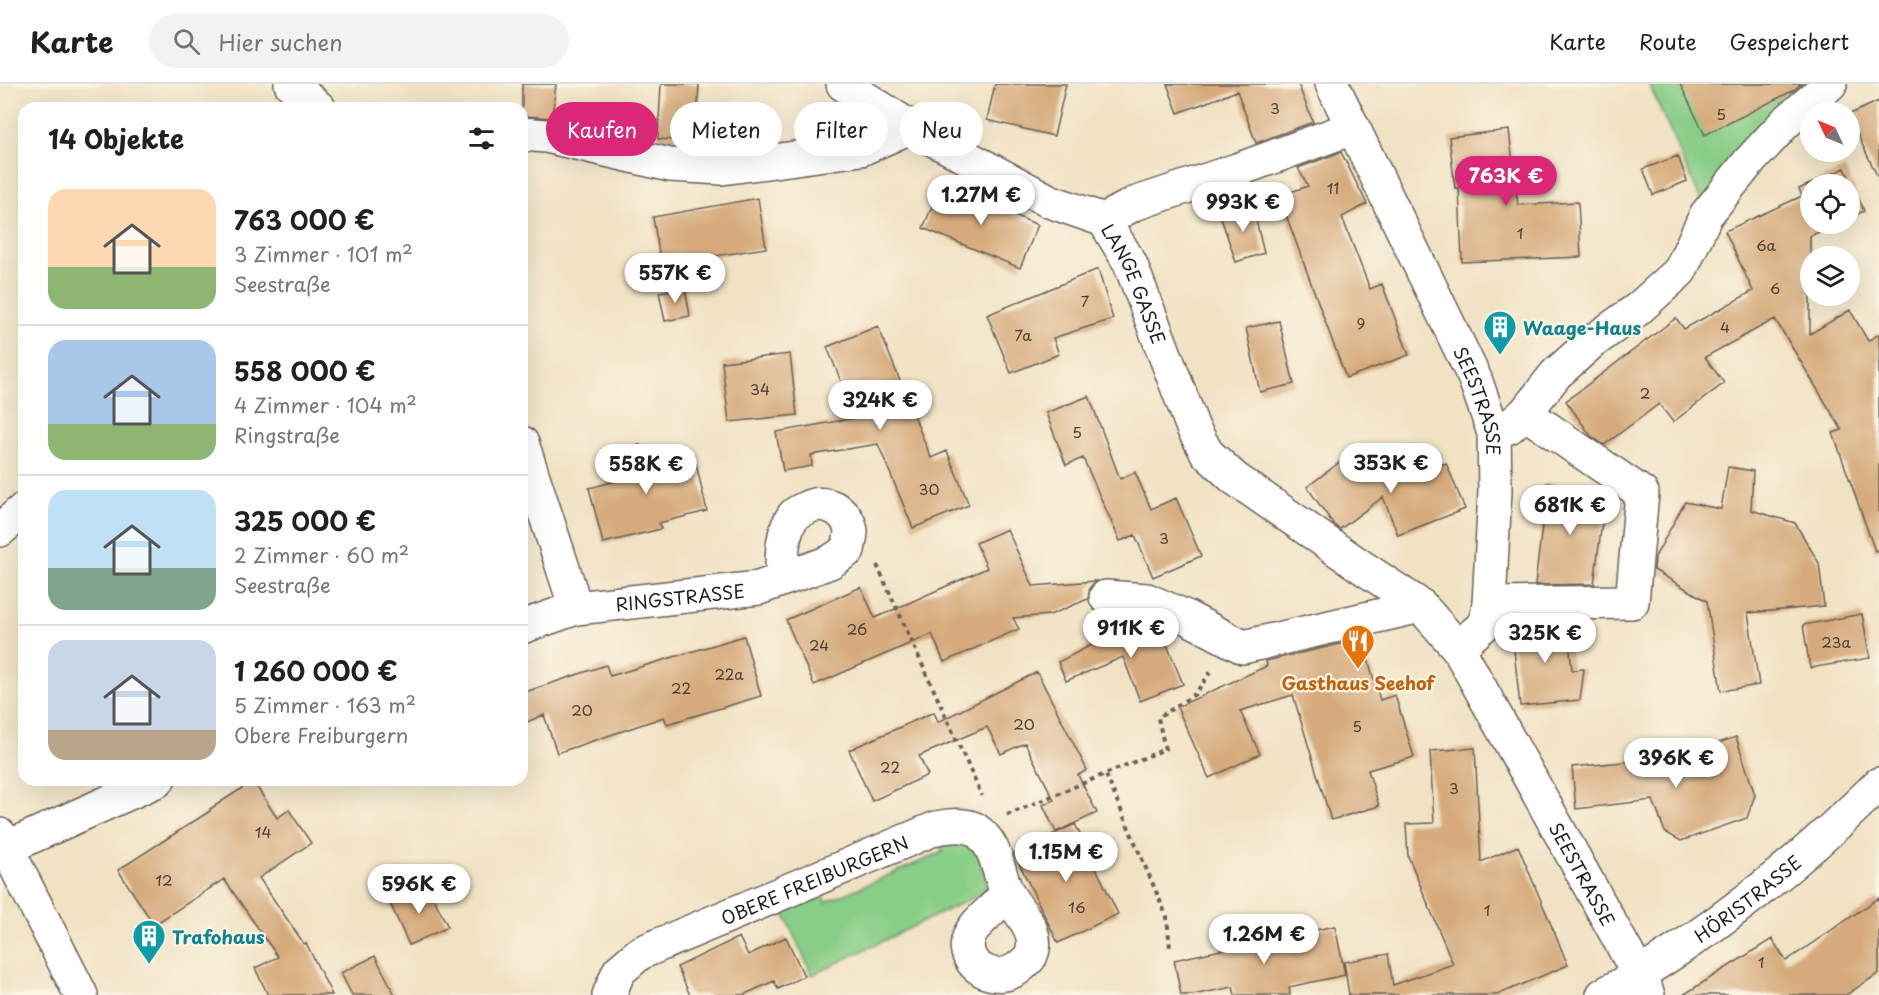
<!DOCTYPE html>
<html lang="de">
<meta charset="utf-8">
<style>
body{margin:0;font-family:"Playpen Sans",sans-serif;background:#f2f2f2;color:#202124;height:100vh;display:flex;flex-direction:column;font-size:22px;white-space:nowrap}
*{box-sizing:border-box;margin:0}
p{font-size:20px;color:#757577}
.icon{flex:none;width:33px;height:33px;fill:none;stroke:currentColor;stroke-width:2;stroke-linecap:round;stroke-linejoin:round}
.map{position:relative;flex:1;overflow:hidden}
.drawer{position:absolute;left:18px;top:18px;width:510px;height:684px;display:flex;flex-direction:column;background:#fff;border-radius:18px;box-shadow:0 6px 24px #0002}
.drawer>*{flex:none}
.banner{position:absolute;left:546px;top:18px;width:570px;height:54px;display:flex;gap:12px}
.needle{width:39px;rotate:314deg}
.tools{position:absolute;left:1800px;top:18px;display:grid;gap:12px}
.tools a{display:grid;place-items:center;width:60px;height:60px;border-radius:50%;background:#fff;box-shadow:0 6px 24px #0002;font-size:30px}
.price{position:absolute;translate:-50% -51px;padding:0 14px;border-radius:21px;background:#fff;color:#222;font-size:20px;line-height:39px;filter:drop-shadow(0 2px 3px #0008)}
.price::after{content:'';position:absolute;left:50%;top:36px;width:18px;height:14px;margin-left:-9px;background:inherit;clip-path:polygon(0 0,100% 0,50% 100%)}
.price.on{background:#db2777;color:#fff}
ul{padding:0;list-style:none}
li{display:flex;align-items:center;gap:18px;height:150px;padding:0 30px}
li+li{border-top:2px solid #e0e0e0}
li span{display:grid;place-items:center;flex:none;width:168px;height:120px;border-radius:18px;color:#555}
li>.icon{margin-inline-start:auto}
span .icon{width:72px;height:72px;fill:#fffc;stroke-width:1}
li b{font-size:26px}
h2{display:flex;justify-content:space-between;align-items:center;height:72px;padding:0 30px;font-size:26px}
.pill{padding:0 21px;border-radius:27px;background:#fff;box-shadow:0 6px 24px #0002;font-size:21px;line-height:54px}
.pill.on{background:#db2777;color:#fff}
header{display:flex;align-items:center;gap:36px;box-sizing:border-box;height:84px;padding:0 30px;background:#fff;border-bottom:2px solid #e0e0e0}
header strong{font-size:28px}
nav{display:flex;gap:33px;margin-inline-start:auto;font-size:21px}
.search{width:420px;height:54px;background:#f2f2f2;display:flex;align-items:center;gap:15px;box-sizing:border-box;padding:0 21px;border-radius:33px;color:#757577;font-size:22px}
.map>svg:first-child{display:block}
</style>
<header>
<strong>Karte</strong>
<div class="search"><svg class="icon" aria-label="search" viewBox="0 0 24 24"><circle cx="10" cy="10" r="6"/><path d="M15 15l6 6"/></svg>Hier suchen</div>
<nav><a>Karte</a><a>Route</a><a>Gespeichert</a></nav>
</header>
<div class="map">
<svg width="1879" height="911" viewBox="0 0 1879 911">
<rect width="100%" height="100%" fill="#fcf5e5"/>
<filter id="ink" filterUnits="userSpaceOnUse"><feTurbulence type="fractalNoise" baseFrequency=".0167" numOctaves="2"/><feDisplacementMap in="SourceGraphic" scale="12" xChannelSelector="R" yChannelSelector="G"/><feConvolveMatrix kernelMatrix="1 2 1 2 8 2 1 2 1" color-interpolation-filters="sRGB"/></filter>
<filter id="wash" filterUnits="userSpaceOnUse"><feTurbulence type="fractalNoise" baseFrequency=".008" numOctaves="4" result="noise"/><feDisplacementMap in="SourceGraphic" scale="24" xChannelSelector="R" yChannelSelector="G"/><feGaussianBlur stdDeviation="1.35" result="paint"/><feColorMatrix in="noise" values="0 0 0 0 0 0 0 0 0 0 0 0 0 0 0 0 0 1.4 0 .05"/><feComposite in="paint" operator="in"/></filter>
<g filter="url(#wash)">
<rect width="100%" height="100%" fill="#f1e2c4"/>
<path fill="#89ce88" stroke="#527552" stroke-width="1.5" d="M1649 0H1815L1703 121Z
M937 753 964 757 979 771 987 799 983 809 812 891 781 823 819 805 826 818 943 768Z"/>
<g id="blocks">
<path fill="#d6aa7b" d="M522 0H556L552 34 522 32Z
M661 0H699L696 57 658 55Z
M995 0H1066L1054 52 987 36Z
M1167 0H1298L1313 38 1256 59 1237 7 1178 29Z
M1680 0H1801L1794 6 1705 51Z
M1879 17V96L1850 34V30Z
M1509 46 1518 121 1578 118 1581 173 1462 178 1459 104H1455L1449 53Z
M1341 68 1367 120 1342 133 1370 205 1382 200 1409 271 1346 294 1279 112 1308 102 1298 84Z
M1678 72 1687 97 1653 111 1643 85Z
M1845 84 1864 127 1850 134V100H1810V140H1837L1810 152V250L1850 226 1868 257 1879 250V466L1875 467 1833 349 1842 346 1775 235 1705 273 1724 299 1673 338 1659 320 1604 361 1591 352 1566 317 1676 234 1684 245 1753 207 1725 147 1802 112 1799 105Z
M941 101 1038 141 1020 184 923 144Z
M758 114 766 164 709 173 712 191 664 199 653 133Z
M1252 120 1264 169 1236 178 1220 131Z
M1098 185 1113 235 1053 254 1059 270 1011 289 987 231Z
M685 204 690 232 665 237 659 208Z
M1279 237 1294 300 1260 308 1246 244Z
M878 242 931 374 947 367 969 421 913 444 878 360 811 371 812 382 783 387 776 348 856 334 827 263Z
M790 270 797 331 729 338 722 278Z
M1089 312 1120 395 1135 388 1151 425 1176 414 1201 472 1153 493 1135 451 1120 457 1083 374 1066 381 1046 329Z
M640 361 646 384 694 371 707 427 659 439 661 445 603 459 589 404 616 397 610 368Z
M1432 367 1436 375 1425 383 1427 387 1446 379 1465 425 1398 451 1383 413 1340 445 1334 441 1307 403 1340 378 1354 397Z
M1728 383 1753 387 1751 426 1795 439 1819 479 1824 522 1748 529 1759 601 1721 607 1707 517 1654 486 1655 473 1685 418 1721 425Z
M1547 399 1606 407 1594 500 1535 501Z
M1007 445 1033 502 1096 497 1090 503 1088 515 1050 531 1013 534 1019 545 944 578 932 550 814 601 786 536 861 503 875 534 987 484 976 459Z
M1862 530 1870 574 1810 584 1803 541Z
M1143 535 1159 541 1183 600 1140 617 1123 573 1066 597 1058 578Z
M1511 538H1567L1572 586 1584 585 1580 616 1520 622Z
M744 552 761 612 667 640 664 633 557 669 544 631 522 640V609L606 581 610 592Z
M1362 555 1380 616 1395 611 1414 673 1368 686 1379 722 1331 736 1293 611 1240 627 1260 670 1209 694 1177 623 1267 582 1266 577Z
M1037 588 1087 686 1078 691 1097 729 1056 748 1043 721 1054 716 1025 659 1001 670 987 643 919 672 928 691 872 717 849 666 934 628 938 638Z
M1736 653 1755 711 1747 734 1681 757 1665 748 1653 716 1576 725 1572 683 1634 677 1635 688Z
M1475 664 1481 778 1518 762 1568 881 1497 911H1349L1344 878 1388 870 1393 901 1453 880 1408 772 1406 740 1434 739 1430 667Z
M253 697 277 734 289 726 311 759 259 794 304 860 306 859 332 911H268L255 884 278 873 224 795 154 841 118 786 210 727V725Z
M1075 740 1118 830 1058 859 1014 769Z
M427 801 448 843 409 861 390 819Z
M1879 814V889L1846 911H1683L1772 855 1786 877Z
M1335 842 1345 891 1289 903 1290 911H1235L1233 903 1192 911H1181L1174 876Z
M739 853 748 871 786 853 804 892 778 905 774 897 743 911H690L677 883Z
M375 872 395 911H352L341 889Z"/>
</g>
</g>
<g filter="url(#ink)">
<use href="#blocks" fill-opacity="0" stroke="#676157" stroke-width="1.5"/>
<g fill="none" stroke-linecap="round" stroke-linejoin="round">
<g stroke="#676157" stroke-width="36">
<g id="minor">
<path d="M291 0 319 24"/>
<path d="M843 0 910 43"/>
<path id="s1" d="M1332 0 1475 295 1494 349 1495 407 1489 520 1485 540 1458 564"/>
<path id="s2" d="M522 50 546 52 670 81 722 84 861 65 910 43 1049 117 1104 136 1130 179 1193 344 1207 369 1234 394 1359 481 1421 522 1458 564 1639 891 1648 911"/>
<path d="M1104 136 1134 120 1240 85 1352 44"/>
<path d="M1494 349 1509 343 1525 329 1556 290 1592 258 1638 225 1680 187 1706 131 1748 79 1785 39 1830 0"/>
<path d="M522 359 576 524"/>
<path d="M0 446 24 425"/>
<path d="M1106 513 1147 516 1186 533 1243 563 1421 522"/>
<path d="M1489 520 1632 518 1642 409 1525 329"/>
<path id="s3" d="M522 543 576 524 759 504 830 478 848 466C849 460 851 453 851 447 848 426 824 414 806 424 802 426 797 428 794 431 781 448 782 474 782 494"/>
<path d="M0 751 81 911"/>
<path d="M6 764 158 696"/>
<path id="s4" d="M609 911 619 887 640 869 936 744C949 742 965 739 976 746 997 761 997 785 1006 806 1015 827 1042 846 1031 871 1030 875 1025 878 1022 881 997 904 959 881 969 853 976 835 997 825 1007 808"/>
</g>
</g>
<g stroke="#676157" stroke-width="36">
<g id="major">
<path id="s5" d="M1603 911C1703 856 1798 780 1879 700"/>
</g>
</g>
<path stroke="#676157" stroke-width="4" stroke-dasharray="4.5 4.5" stroke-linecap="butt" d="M877 481 982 712
M1106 691 1167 833 1170 864
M1007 731 1165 665 1158 634 1195 610 1213 585"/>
<use href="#minor" stroke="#fff" stroke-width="33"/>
<use href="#major" stroke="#fff" stroke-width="33"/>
</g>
</g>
<defs>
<g id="building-pin" transform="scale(1.725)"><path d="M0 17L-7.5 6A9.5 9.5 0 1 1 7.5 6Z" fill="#0f9aa8" stroke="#fcf5e5"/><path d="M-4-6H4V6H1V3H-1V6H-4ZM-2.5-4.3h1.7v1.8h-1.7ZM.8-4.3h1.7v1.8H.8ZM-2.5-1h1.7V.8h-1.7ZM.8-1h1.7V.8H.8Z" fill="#fff"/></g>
<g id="restaurant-pin" transform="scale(1.725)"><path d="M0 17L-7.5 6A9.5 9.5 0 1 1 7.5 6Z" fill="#e8710a" stroke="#fcf5e5"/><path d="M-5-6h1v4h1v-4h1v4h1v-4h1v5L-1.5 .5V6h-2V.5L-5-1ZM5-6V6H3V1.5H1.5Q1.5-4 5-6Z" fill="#fff"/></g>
</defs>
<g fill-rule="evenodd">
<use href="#building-pin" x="1500" y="243"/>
<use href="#restaurant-pin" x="1358" y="557"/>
<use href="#building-pin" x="149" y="852"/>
</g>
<g text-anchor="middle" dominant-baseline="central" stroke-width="4.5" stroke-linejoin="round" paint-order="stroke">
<g font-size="15" fill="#4a4034">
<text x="1275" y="23">3</text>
<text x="1721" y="29">5</text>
<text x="1333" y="103">11</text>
<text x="1520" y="148">1</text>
<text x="1766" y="160">6a</text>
<text x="1775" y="203">6</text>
<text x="1085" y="216">7</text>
<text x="1361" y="238">9</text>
<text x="1725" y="242">4</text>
<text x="1023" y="250">7a</text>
<text x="760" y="304">34</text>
<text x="1645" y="308">2</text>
<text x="1077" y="347">5</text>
<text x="929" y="404">30</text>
<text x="1164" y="453">3</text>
<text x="857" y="544">26</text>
<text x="1836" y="557">23a</text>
<text x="819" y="560">24</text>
<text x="729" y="589">22a</text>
<text x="681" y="603">22</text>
<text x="582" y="625">20</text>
<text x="1024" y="639">20</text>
<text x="1357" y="641">5</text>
<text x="890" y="682">22</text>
<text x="1454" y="703">3</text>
<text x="263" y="747">14</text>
<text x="164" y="795">12</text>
<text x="1077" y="822">16</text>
<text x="1487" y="825">1</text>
<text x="1761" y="877">1</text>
</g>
<g font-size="18" fill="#1c1c1c" stroke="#fcf5e5">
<text stroke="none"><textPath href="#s2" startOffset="684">LANGE GASSE</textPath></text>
<text stroke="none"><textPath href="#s1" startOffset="350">SEESTRASSE</textPath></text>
<text stroke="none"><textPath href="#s3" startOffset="162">RINGSTRASSE</textPath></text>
<text stroke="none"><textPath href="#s2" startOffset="1446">SEESTRASSE</textPath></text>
<text stroke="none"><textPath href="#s4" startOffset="243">OBERE FREIBURGERN</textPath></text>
<text stroke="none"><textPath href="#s5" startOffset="174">HÖRISTRASSE</textPath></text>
</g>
<g font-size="18" font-weight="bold" fill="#0d838f" stroke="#fcf5e5" text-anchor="start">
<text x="1523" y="243">Waage-Haus</text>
<text x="172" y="852">Trafohaus</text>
</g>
<g font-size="18" font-weight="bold" fill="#c56008" stroke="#fcf5e5">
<text x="1358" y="598">Gasthaus Seehof</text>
</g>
</g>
</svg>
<div class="tools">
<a><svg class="needle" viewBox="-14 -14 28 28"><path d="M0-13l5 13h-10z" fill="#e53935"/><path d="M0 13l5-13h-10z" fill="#757577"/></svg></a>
<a><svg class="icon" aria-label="locate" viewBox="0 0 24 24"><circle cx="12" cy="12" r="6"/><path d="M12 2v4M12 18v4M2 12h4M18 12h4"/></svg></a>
<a><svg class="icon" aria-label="layers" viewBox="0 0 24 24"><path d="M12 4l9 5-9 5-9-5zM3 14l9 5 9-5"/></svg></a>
</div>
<b class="price on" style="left:1506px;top:123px">763K €</b>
<b class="price" style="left:981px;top:142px">1.27M €</b>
<b class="price" style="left:1243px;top:149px">993K €</b>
<b class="price" style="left:675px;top:220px">557K €</b>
<b class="price" style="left:880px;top:347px">324K €</b>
<b class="price" style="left:1391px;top:410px">353K €</b>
<b class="price" style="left:646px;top:411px">558K €</b>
<b class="price" style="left:1570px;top:452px">681K €</b>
<b class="price" style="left:1131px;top:575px">911K €</b>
<b class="price" style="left:1545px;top:580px">325K €</b>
<b class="price" style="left:1676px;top:705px">396K €</b>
<b class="price" style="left:1066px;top:799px">1.15M €</b>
<b class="price" style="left:419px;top:831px">596K €</b>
<b class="price" style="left:1264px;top:881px">1.26M €</b>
<div class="banner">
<a class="pill on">Kaufen</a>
<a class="pill">Mieten</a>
<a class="pill">Filter</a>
<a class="pill">Neu</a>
</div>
<section class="drawer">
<h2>14 Objekte<svg class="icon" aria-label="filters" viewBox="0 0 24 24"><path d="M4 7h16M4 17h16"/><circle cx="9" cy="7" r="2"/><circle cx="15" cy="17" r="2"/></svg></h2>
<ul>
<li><span style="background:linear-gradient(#ffd9b3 65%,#8fb573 0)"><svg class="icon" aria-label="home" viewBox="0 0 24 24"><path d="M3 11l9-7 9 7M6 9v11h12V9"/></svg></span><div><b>763 000 €</b><p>3 Zimmer · 101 m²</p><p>Seestraße</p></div></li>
<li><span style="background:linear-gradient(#a9c7e8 70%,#8fb573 0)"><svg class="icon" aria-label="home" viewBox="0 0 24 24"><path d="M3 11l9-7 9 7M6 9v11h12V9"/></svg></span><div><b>558 000 €</b><p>4 Zimmer · 104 m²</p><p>Ringstraße</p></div></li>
<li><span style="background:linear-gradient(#bfe0f5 65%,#7fa58c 0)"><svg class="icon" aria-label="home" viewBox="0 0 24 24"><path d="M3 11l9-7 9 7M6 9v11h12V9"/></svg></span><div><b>325 000 €</b><p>2 Zimmer · 60 m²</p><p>Seestraße</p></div></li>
<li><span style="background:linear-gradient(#c9d6e8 75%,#b9a48a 0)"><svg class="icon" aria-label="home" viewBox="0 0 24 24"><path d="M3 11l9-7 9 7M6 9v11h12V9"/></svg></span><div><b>1 260 000 €</b><p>5 Zimmer · 163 m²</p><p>Obere Freiburgern</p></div></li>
</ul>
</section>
</div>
